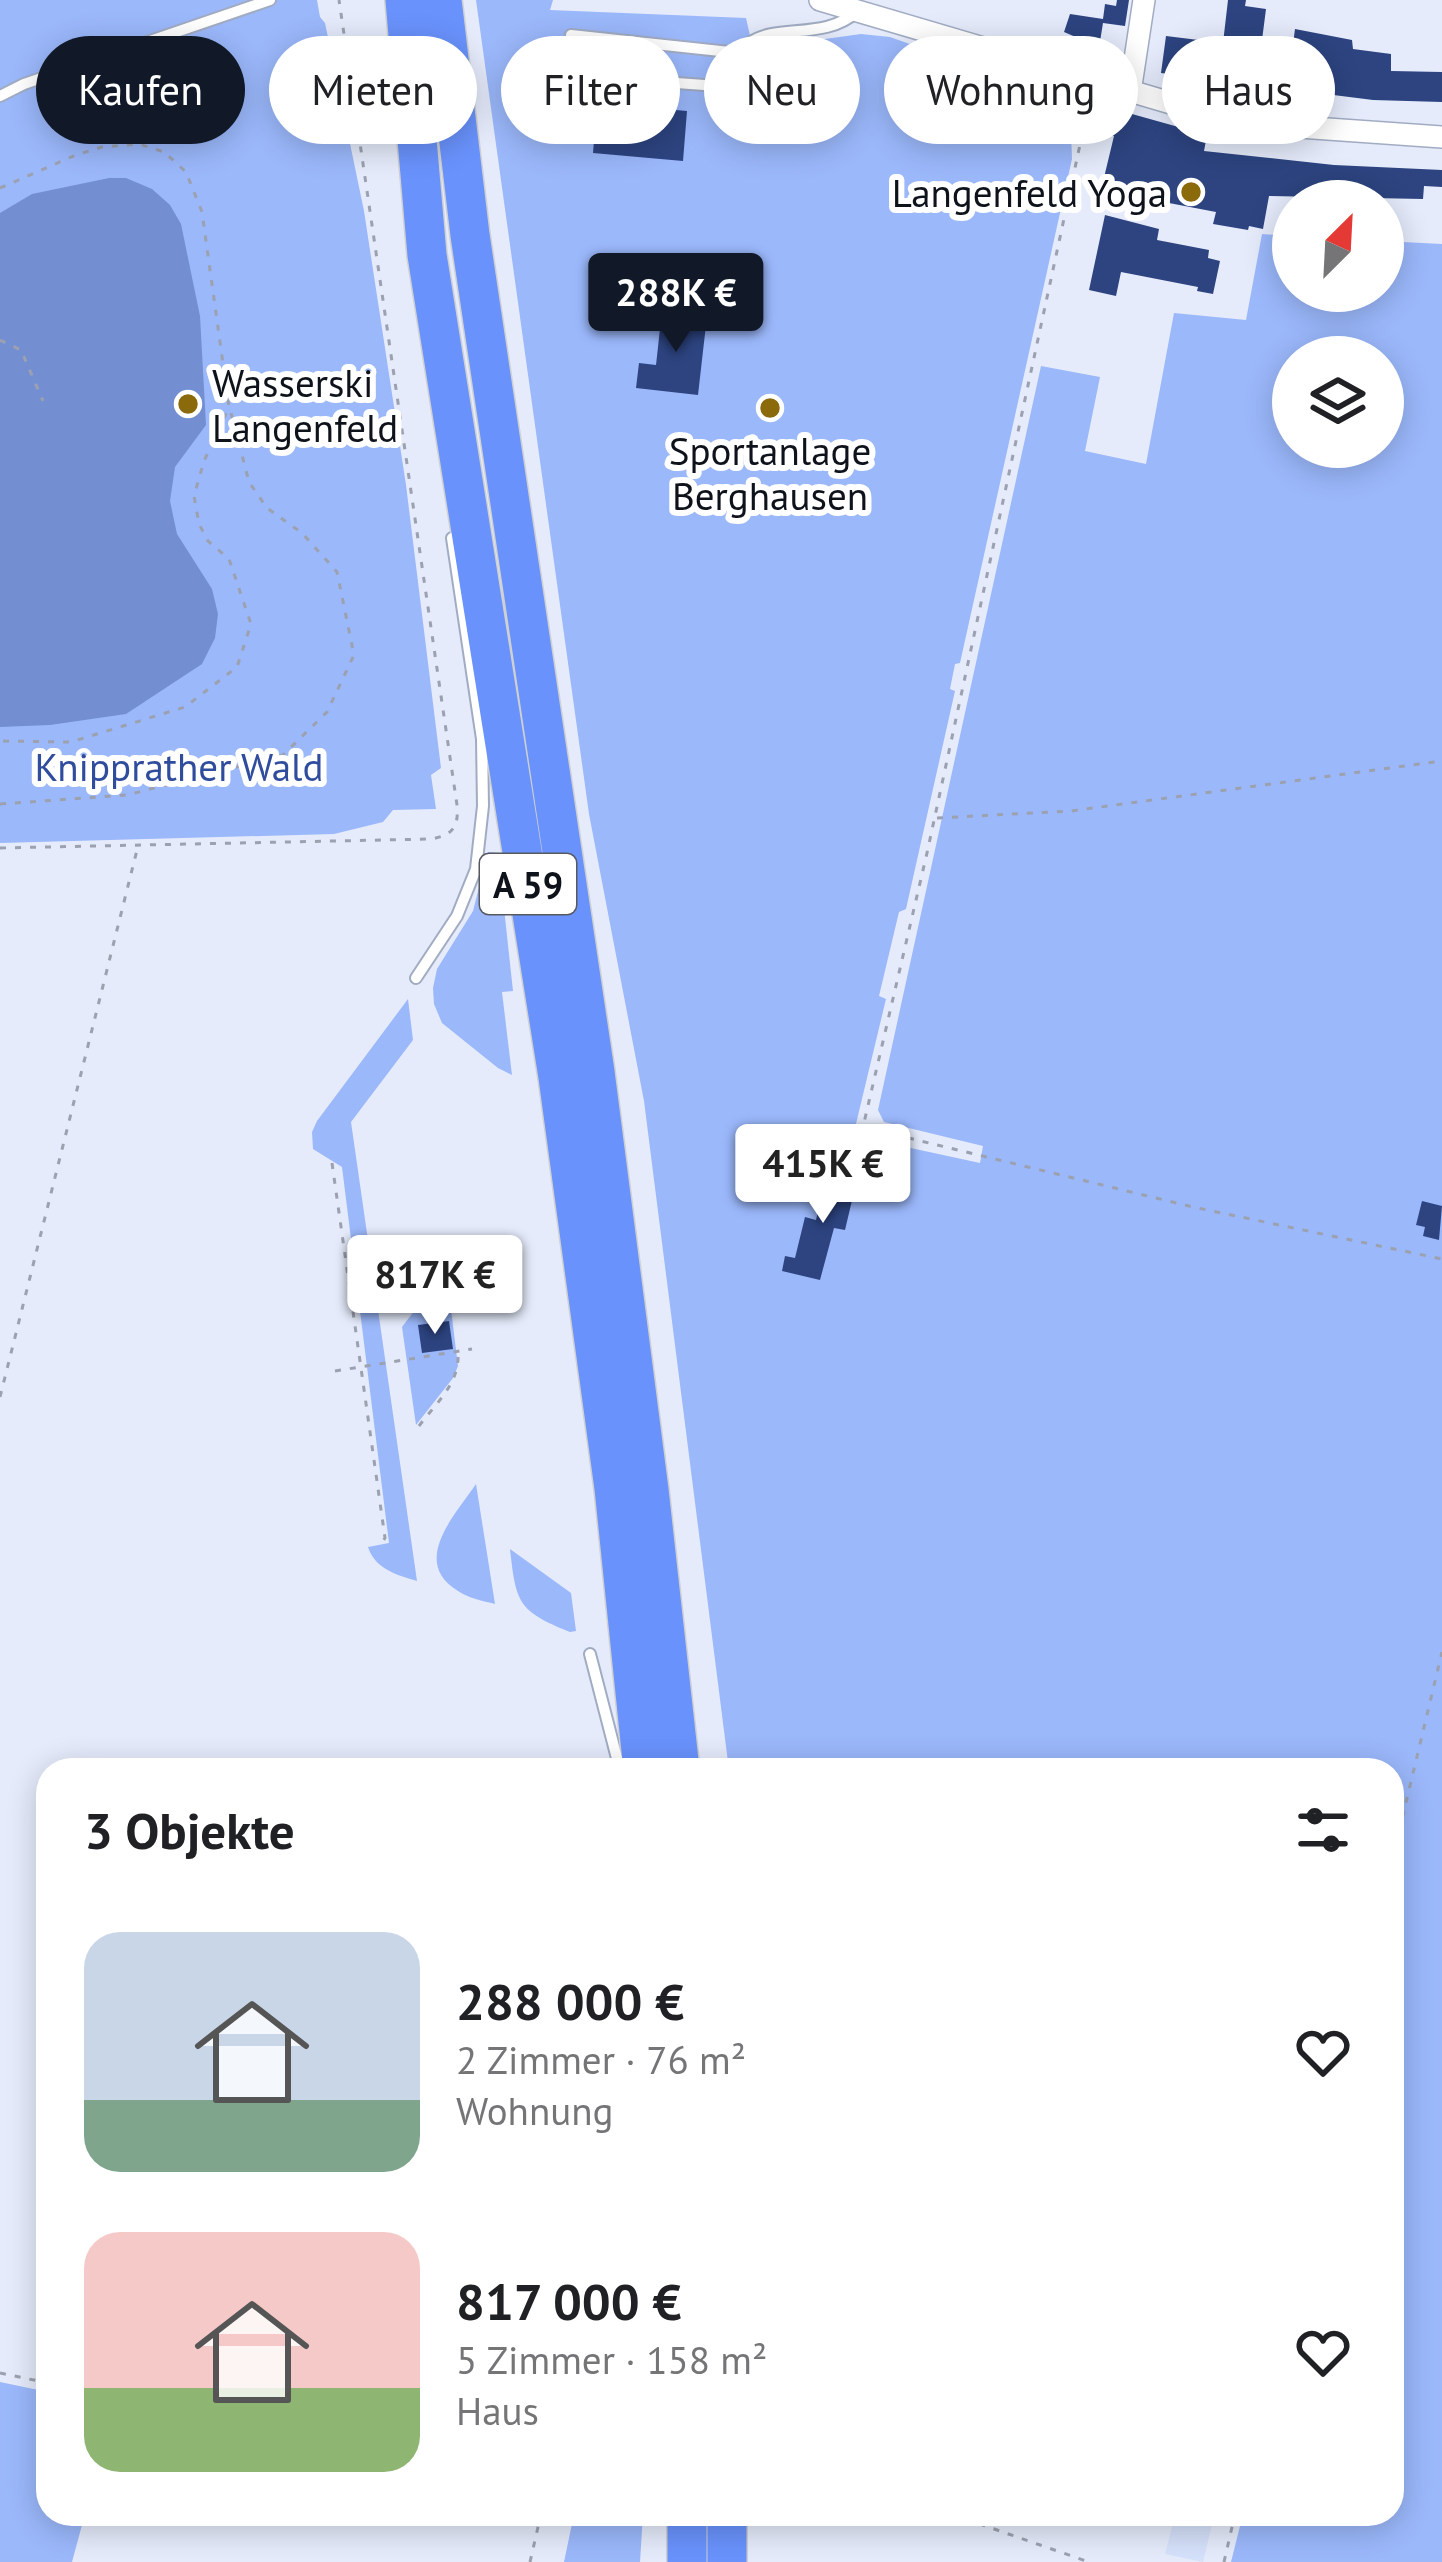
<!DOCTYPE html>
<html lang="de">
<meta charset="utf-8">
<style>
body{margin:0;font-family:"PT Sans",sans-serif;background:#f2f2f2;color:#202124;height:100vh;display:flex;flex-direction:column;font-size:45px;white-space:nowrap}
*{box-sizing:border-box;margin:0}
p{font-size:39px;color:#757577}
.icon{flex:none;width:66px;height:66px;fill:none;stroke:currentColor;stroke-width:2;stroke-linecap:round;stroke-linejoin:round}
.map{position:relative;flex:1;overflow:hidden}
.panel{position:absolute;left:36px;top:1758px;width:1368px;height:768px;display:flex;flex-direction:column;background:#fff;border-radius:36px;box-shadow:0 6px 30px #0003}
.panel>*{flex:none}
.guide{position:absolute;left:36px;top:36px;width:1371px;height:108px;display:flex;gap:24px}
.needle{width:78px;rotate:24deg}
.tools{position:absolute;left:1272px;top:180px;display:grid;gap:24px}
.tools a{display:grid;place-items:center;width:132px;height:132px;border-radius:50%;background:#fff;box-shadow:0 6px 30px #0003;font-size:60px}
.price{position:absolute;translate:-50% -102px;padding:0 27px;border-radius:12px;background:#fff;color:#222;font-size:39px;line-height:78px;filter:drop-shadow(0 3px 6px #0008)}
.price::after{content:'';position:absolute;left:50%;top:72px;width:36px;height:27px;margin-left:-18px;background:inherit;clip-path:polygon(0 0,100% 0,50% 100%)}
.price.selected{background:#111827;color:#fff}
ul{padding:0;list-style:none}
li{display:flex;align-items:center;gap:36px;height:300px;padding:0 48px}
li span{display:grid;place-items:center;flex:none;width:336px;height:240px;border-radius:36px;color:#555}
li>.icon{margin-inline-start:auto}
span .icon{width:144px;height:144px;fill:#fffc;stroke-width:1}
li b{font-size:51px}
h2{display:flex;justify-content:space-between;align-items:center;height:144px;padding:0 48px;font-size:51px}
.pill{padding:0 42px;border-radius:54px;background:#fff;box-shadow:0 6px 30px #0003;font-size:42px;line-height:108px}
.pill.selected{background:#111827;color:#fff}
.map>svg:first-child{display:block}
</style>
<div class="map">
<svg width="1442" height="2562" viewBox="0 0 1442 2562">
<rect width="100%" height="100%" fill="#e5ebfb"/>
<path fill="#d5e1fa" d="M1175 2515 1212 2525 1203 2562 1165 2554Z"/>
<path fill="#9bb8fb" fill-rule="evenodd" d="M0 0H317L320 17 325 23 364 211 406 485 441 768 431 775 436 809 393 810 383 822 334 834 0 843Z
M476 0H553L550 10 746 18 753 49 861 34 890 37 1057 96 1071 130 1072 159 960 663 955 664 950 689 955 691 906 909 899 912 879 996 886 999 855 1128 846 1134 980 1163 983 1146 884 1122 878 1110 1041 366 1100 377 1085 451 1146 464 1174 313 1246 320 1262 234 1293 236V291H1383V241L1442 244V2562H1231L1243 2514H1392V1770H729L644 1101 589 814ZM1293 357H1383V447H1293Z
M488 852 498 853 513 991 502 992 512 1075 498 1068 442 1023 434 1004 433 988 437 969 473 911Z
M408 999 413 1040 351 1122 417 1581C397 1575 375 1569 368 1547L389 1543 342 1167 313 1149 312 1132 317 1121Z
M446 1269 458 1366 453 1378 416 1425 402 1327Z
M476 1484 495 1604C483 1601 468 1598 458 1591 410 1562 455 1515 476 1484Z
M510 1549 571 1593 576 1631 570 1632C518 1611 516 1603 510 1549Z
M0 2382 48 2392V2514H85L72 2562H0Z
M574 2514H643L640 2562H564Z"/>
<path fill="#738fd2" d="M109 178H126L152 189 170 205 181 224 200 316 206 425 175 467 170 501 177 534 212 589 218 614 215 638 202 664 126 714 50 725 0 727V213L32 194Z"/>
<path fill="#2d4481" d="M1117 0H1129L1125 26 1103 23 1097 60 1074 56 1078 38 1064 32 1070 14 1103 19 1105 4 1116 6Z
M1228 0H1246L1245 6 1266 9 1261 48 1292 52 1295 29 1352 40 1353 49 1391 54V71L1442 72V102L1373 100 1161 73 1166 36 1223 43Z
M597 103 687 111 683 161 593 153Z
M1107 107 1207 135 1204 151 1334 165 1442 170V187L1424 186 1423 199 1269 196 1263 229 1249 226 1248 230 1213 224 1216 212 1101 190 1114 136 1100 132Z
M1105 215 1159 229 1157 240 1209 250 1208 258 1220 261 1213 294 1197 291 1198 287 1121 272 1116 296 1089 290Z
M662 311 707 316 698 395 636 388 639 363 656 365Z
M828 1168 858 1175 845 1230 834 1228 820 1280 782 1271 785 1256 795 1258 805 1217 816 1220Z
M1422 1201 1442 1206 1439 1240 1423 1236 1425 1227 1416 1225Z
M449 1321 453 1349 422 1353 418 1325Z"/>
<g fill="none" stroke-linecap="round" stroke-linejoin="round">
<g stroke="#a1acc3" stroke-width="14">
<path id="service" d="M739 53 571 35 566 75 718 86 736 91C729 2 813 52 856 12
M0 96 24 84 270 0
M416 978 457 916 476 869 483 806 482 739 452 538
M590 1654 620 1770"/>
</g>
<g stroke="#a1acc3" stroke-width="24">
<path id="minor" d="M820 0 1215 116 1285 126 1442 137
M1130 92 1144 0"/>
</g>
<g stroke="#cfd0d1" stroke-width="42">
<path id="motorway" d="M405 0 427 255 558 1077 614 1488 643 1770
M442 0 470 235 595 1072 649 1490 680 1770
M687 2514V2562
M727 2514V2562"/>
</g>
<path stroke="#9ca1af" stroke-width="3" stroke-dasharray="6 9" stroke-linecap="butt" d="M1089 103 927 853 863 1127 1193 1207 1442 1259
M0 188 76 155 102 147 139 144 164 152 186 172 202 212 229 407 204 461 194 496 199 524 208 541 229 559 251 624 237 667 185 707 71 742 0 741
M0 340 21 350 43 401
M0 804 127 795 283 755 327 712 354 655 337 572 302 533 267 508 249 482 230 409
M937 818 1071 811 1442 761
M0 848 431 839C452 835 459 828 457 805L339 0
M332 1163 385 1538 381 1544
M335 1371 472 1349
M0 1397 138 846
M419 1426C436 1403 460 1383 458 1353
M1392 1861 1442 1652
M0 2373 48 2383
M951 2514 1089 2562
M530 2562 541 2514
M1224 2562 1235 2514"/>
<use href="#service" stroke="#fff" stroke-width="10"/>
<use href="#minor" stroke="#fff" stroke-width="21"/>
<use href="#motorway" stroke="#6992fc" stroke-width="39"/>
</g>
<g fill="#8b6a0b" stroke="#fff" stroke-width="4.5">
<circle cx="1191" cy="192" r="12"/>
<circle cx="188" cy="404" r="12"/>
<circle cx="770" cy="408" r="12"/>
</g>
<g text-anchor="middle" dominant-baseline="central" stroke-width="12" stroke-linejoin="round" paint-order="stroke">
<rect fill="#fff" stroke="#56595f" stroke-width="3" x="480" y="854" width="96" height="60" rx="9"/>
<g font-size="36" font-weight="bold" fill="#0e121a">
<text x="528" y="884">A 59</text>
</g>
<g font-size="39" fill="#0e121a" stroke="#fff" text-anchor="end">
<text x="1167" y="192">Langenfeld Yoga</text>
<text x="212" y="382" text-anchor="start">Wasserski<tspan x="212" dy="45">Langenfeld</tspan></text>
<text x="770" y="450" text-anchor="middle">Sportanlage<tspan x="770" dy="45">Berghausen</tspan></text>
</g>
<g font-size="39" fill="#2f4c9d" stroke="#fff">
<text x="179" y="766">Knipprather Wald</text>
</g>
</g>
</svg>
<div class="tools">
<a><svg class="needle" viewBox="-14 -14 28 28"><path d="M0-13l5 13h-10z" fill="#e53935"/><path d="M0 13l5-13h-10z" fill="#757577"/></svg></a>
<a><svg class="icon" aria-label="layers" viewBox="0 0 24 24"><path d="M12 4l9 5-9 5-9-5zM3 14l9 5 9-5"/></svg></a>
</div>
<b class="price selected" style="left:676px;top:355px">288K €</b>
<b class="price" style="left:823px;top:1226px">415K €</b>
<b class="price" style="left:435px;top:1337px">817K €</b>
<div class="guide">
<a class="pill selected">Kaufen</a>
<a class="pill">Mieten</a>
<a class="pill">Filter</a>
<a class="pill">Neu</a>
<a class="pill">Wohnung</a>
<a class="pill">Haus</a>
</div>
<section class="panel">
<h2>3 Objekte<svg class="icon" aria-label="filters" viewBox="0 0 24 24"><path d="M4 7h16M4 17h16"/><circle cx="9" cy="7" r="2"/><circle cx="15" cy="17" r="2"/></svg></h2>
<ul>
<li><span style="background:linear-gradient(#c9d6e8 70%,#7fa58c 0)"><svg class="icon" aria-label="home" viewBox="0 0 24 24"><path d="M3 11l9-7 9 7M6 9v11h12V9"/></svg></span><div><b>288 000 €</b><p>2 Zimmer · 76 m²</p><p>Wohnung</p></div><svg class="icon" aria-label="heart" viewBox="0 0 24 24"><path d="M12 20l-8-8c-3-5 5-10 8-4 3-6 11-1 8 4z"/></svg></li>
<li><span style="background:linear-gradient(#f6c9c9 65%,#8fb573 0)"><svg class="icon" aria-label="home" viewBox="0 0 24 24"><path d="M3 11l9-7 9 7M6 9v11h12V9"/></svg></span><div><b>817 000 €</b><p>5 Zimmer · 158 m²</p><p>Haus</p></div><svg class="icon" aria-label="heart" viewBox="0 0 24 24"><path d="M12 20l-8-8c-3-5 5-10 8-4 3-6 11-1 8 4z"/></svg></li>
</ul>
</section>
</div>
